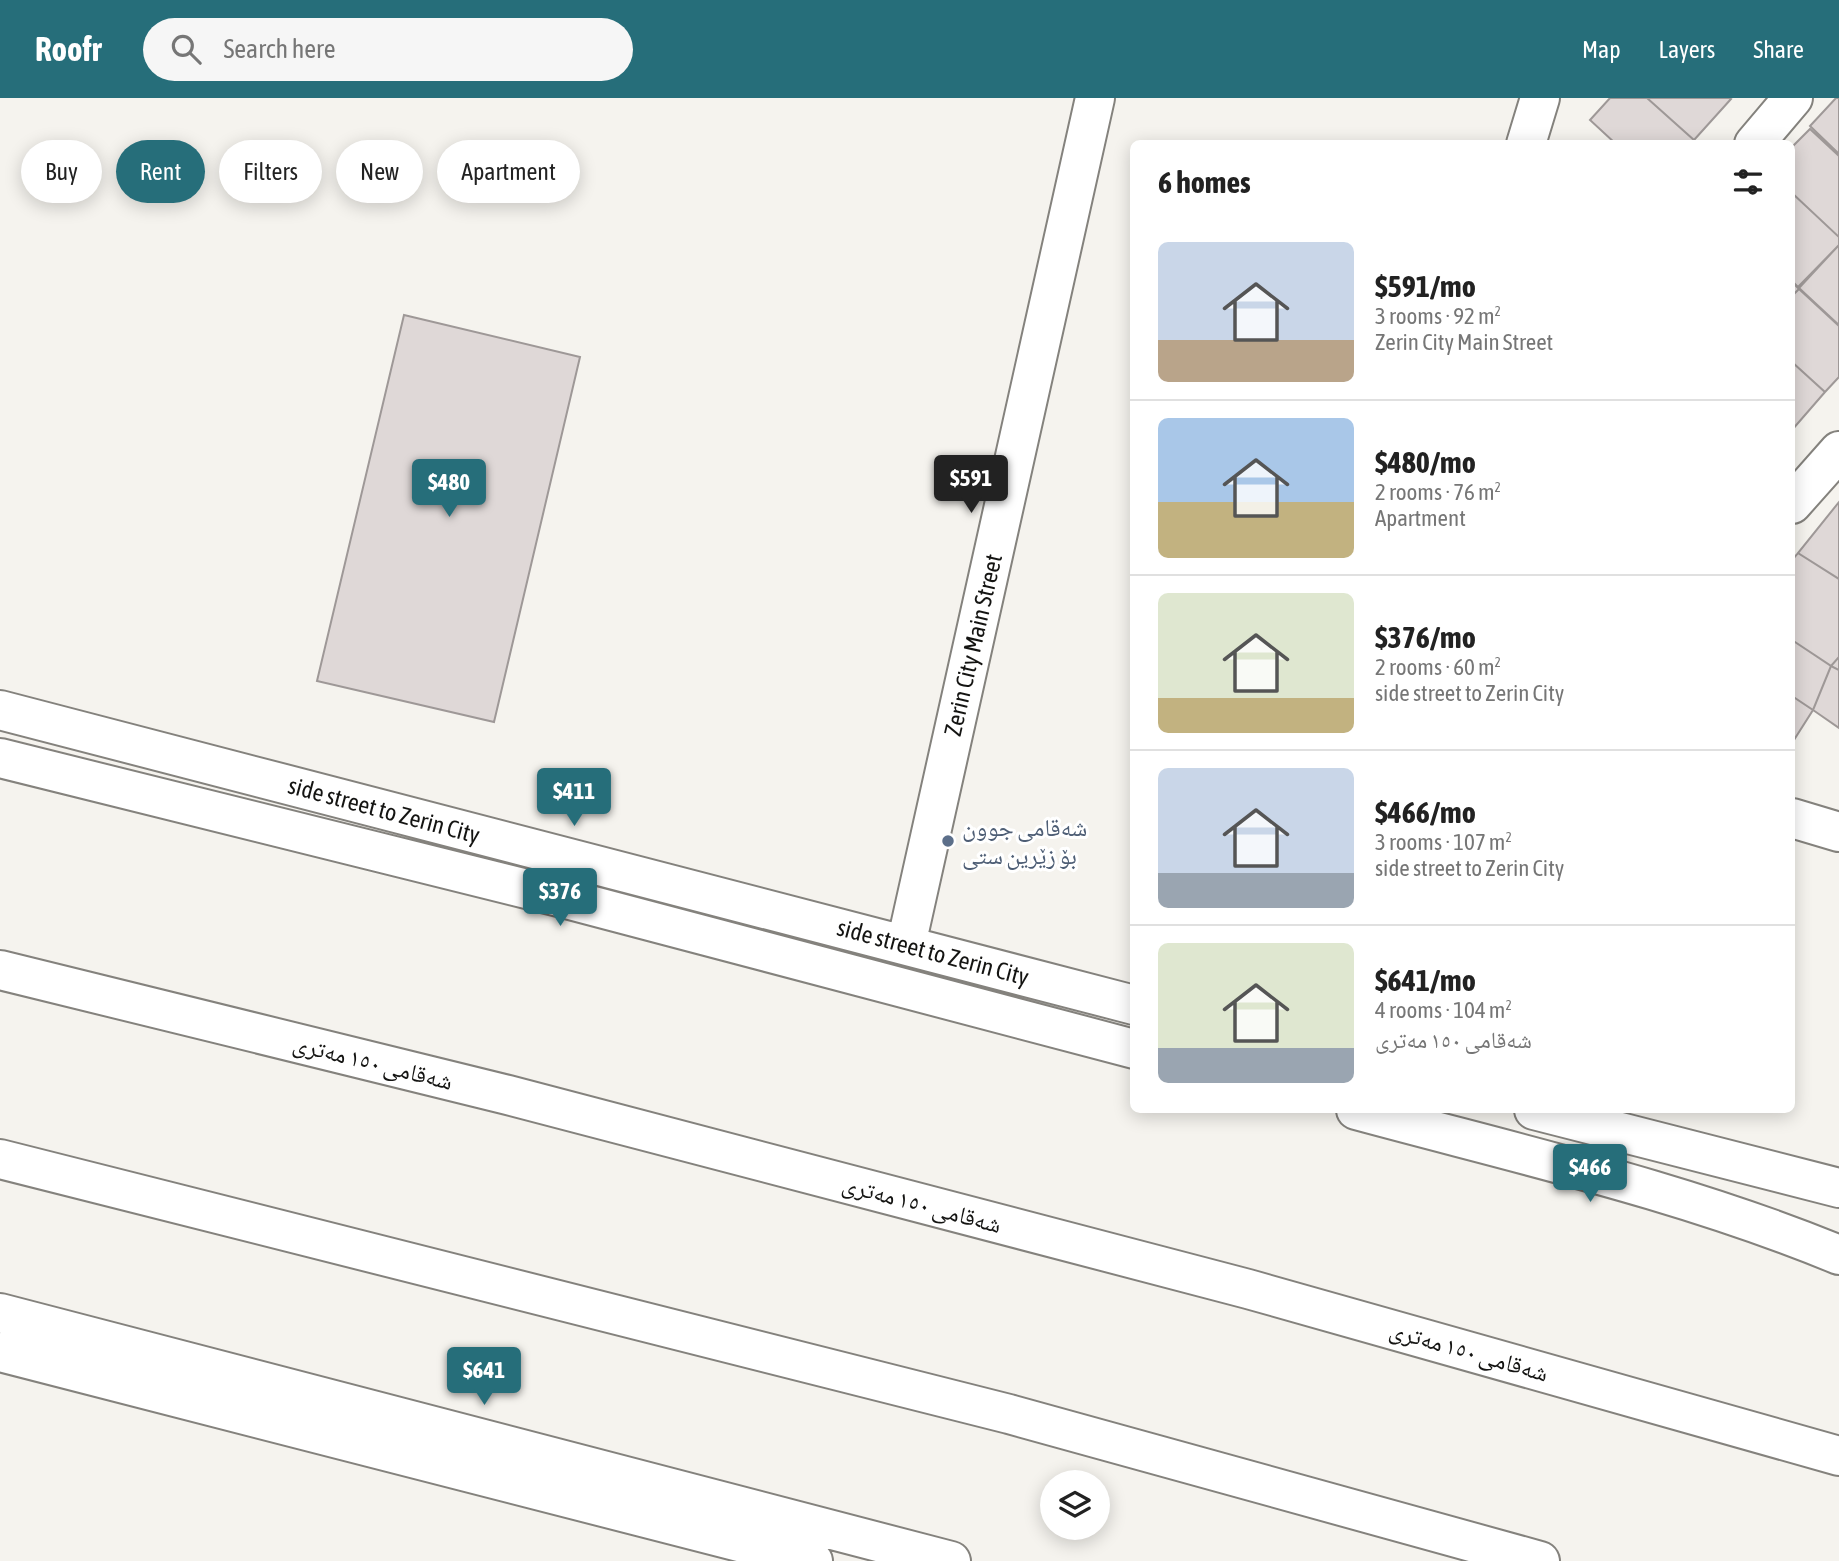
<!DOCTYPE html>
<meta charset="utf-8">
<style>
body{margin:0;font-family:"Asap Condensed","Noto Naskh Arabic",sans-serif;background:#f6f6f6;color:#222;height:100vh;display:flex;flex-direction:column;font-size:26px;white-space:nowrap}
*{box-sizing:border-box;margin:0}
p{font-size:23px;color:#767676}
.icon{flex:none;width:38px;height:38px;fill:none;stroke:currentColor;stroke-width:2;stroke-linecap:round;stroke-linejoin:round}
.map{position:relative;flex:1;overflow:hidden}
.details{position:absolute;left:1130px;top:42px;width:665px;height:973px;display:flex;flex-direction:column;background:#fff;border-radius:10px;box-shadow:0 4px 18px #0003}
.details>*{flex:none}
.hud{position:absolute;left:21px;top:42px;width:665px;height:63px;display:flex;gap:14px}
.tools{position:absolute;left:1040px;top:1372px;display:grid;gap:14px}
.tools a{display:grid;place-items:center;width:70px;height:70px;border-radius:50%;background:#fff;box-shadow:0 4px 18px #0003;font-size:35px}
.price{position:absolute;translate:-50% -60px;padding:0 16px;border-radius:7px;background:#266e7a;color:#fff;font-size:23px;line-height:46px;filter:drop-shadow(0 2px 4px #0008)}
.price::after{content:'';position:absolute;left:50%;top:42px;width:21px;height:16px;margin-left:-10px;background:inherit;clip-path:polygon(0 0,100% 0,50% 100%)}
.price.on{background:#222;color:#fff}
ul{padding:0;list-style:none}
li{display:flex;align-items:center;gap:21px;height:175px;padding:0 28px}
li+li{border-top:2px solid #e0e0e0}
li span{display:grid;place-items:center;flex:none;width:196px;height:140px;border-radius:10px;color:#555}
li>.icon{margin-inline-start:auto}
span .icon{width:84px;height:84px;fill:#fffc;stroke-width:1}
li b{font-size:30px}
h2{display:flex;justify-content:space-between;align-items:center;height:84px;padding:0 28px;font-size:30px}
.tag{padding:0 24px;border-radius:32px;background:#fff;box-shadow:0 4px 18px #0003;font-size:24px;line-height:63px}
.tag.on{background:#266e7a;color:#fff}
header{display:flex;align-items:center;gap:42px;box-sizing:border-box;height:98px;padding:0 35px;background:#266e7a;color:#fff}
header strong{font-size:33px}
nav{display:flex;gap:38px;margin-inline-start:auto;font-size:24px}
.search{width:490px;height:63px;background:#f6f6f6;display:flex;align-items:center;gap:18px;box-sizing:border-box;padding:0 24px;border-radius:38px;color:#767676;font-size:26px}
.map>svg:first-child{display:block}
</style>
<header>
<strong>Roofr</strong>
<div class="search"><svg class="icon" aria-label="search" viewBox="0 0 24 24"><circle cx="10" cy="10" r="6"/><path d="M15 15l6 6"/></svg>Search here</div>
<nav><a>Map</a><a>Layers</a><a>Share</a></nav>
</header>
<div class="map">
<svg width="1839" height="1463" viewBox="0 0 1839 1463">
<rect width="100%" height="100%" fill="#f5f3ee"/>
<path fill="#dfd8d7" stroke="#9e9897" stroke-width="2" d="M1610 0H1647L1694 42 1690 46H1616L1590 22Z
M1647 0H1729L1731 1 1694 42Z
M1836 0H1839V56L1810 28Z
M1810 31 1839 58V139L1792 95V49Z
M1792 95 1839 139V147L1798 189 1792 183Z
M1839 147V227L1799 190Z
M1792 184 1799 191 1792 198Z
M1799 191 1839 228V279L1825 294 1792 264V198Z
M404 217 580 259 494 624 317 583Z
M1792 264 1825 294 1792 332Z
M1839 404V481L1798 455Z
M1798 455 1839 481V559L1831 568 1792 542V462Z
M1792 542 1831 568 1813 612 1792 598Z
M1839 559V572L1831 568Z
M1831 568 1839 572V630L1813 612Z
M1792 598 1813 612 1792 645Z"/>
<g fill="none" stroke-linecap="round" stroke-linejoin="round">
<g stroke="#84827d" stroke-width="42">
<path id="street" d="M1526 46 1540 0
M1754 46 1793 0
M1792 406 1839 353
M1792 720 1839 734"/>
</g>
<g stroke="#84827d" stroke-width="42">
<path id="secondary" d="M0 612 1134 907
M0 660 559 799 1134 951
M906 847 1095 0
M1356 1012C1518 1056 1684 1093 1839 1157
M1534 1012 1839 1090
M0 1215 951 1463
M0 1254 813 1463"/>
</g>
<g stroke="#84827d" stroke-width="42">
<path id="highway" d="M0 872 508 997 1248 1191 1839 1358
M0 1061 1009 1316 1540 1463"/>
</g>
<use href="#street" stroke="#fff" stroke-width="38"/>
<use href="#secondary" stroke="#fff" stroke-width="38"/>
<use href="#highway" stroke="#fff" stroke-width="38"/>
</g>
<circle fill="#5c6f8a" stroke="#fff" stroke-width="2.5" cx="948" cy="743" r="7"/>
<g text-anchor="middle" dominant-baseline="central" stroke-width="6" stroke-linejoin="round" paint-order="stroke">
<g font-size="24" fill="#141412" stroke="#fff">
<text transform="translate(973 547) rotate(-77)">Zerin City Main Street</text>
<text transform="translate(384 712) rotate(15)">side street to Zerin City</text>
<text transform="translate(933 854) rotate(15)">side street to Zerin City</text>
<text transform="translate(373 964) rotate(14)">شەقامی ١٥٠ مەتری</text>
<text transform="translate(922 1106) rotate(15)">شەقامی ١٥٠ مەتری</text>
<text transform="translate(1469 1253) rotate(16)">شەقامی ١٥٠ مەتری</text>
</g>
<g font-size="24" fill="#4e5e75" stroke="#fff" text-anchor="start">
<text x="962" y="729">شەقامی جوون<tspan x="962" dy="28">بۆ زێرین ستی</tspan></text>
</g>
</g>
</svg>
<div class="tools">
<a><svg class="icon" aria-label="layers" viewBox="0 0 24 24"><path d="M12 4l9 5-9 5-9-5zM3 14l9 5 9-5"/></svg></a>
</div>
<b class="price on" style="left:971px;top:417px">$591</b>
<b class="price" style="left:449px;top:421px">$480</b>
<b class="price" style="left:574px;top:730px">$411</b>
<b class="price" style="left:560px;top:830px">$376</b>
<b class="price" style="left:1590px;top:1106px">$466</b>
<b class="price" style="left:484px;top:1309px">$641</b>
<div class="hud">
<a class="tag">Buy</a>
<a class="tag on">Rent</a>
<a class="tag">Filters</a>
<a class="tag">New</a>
<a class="tag">Apartment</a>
</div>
<section class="details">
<h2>6 homes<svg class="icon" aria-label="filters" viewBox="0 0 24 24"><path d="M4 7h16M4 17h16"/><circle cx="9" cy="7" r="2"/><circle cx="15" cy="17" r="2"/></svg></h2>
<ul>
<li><span style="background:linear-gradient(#c9d6e8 70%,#b9a48a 0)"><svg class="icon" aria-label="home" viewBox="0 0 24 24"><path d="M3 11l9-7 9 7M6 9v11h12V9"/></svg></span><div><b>$591/mo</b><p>3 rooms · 92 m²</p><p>Zerin City Main Street</p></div></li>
<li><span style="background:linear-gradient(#a9c7e8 60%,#c2b280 0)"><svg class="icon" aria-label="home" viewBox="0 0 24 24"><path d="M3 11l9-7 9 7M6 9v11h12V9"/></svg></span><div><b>$480/mo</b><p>2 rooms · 76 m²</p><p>Apartment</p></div></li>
<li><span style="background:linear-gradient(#dfe7d0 75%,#c2b280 0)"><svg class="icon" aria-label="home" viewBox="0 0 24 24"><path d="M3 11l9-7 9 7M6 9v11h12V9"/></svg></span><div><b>$376/mo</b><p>2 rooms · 60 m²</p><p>side street to Zerin City</p></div></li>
<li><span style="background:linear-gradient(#c9d6e8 75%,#9aa5b1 0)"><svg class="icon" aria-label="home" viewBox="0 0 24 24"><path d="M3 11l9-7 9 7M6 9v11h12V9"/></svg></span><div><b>$466/mo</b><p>3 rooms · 107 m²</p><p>side street to Zerin City</p></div></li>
<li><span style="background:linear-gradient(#dfe7d0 75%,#9aa5b1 0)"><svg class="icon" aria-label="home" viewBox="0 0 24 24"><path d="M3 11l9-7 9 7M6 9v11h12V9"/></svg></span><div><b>$641/mo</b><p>4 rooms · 104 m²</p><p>شەقامی ١٥٠ مەتری</p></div></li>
</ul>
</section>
</div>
